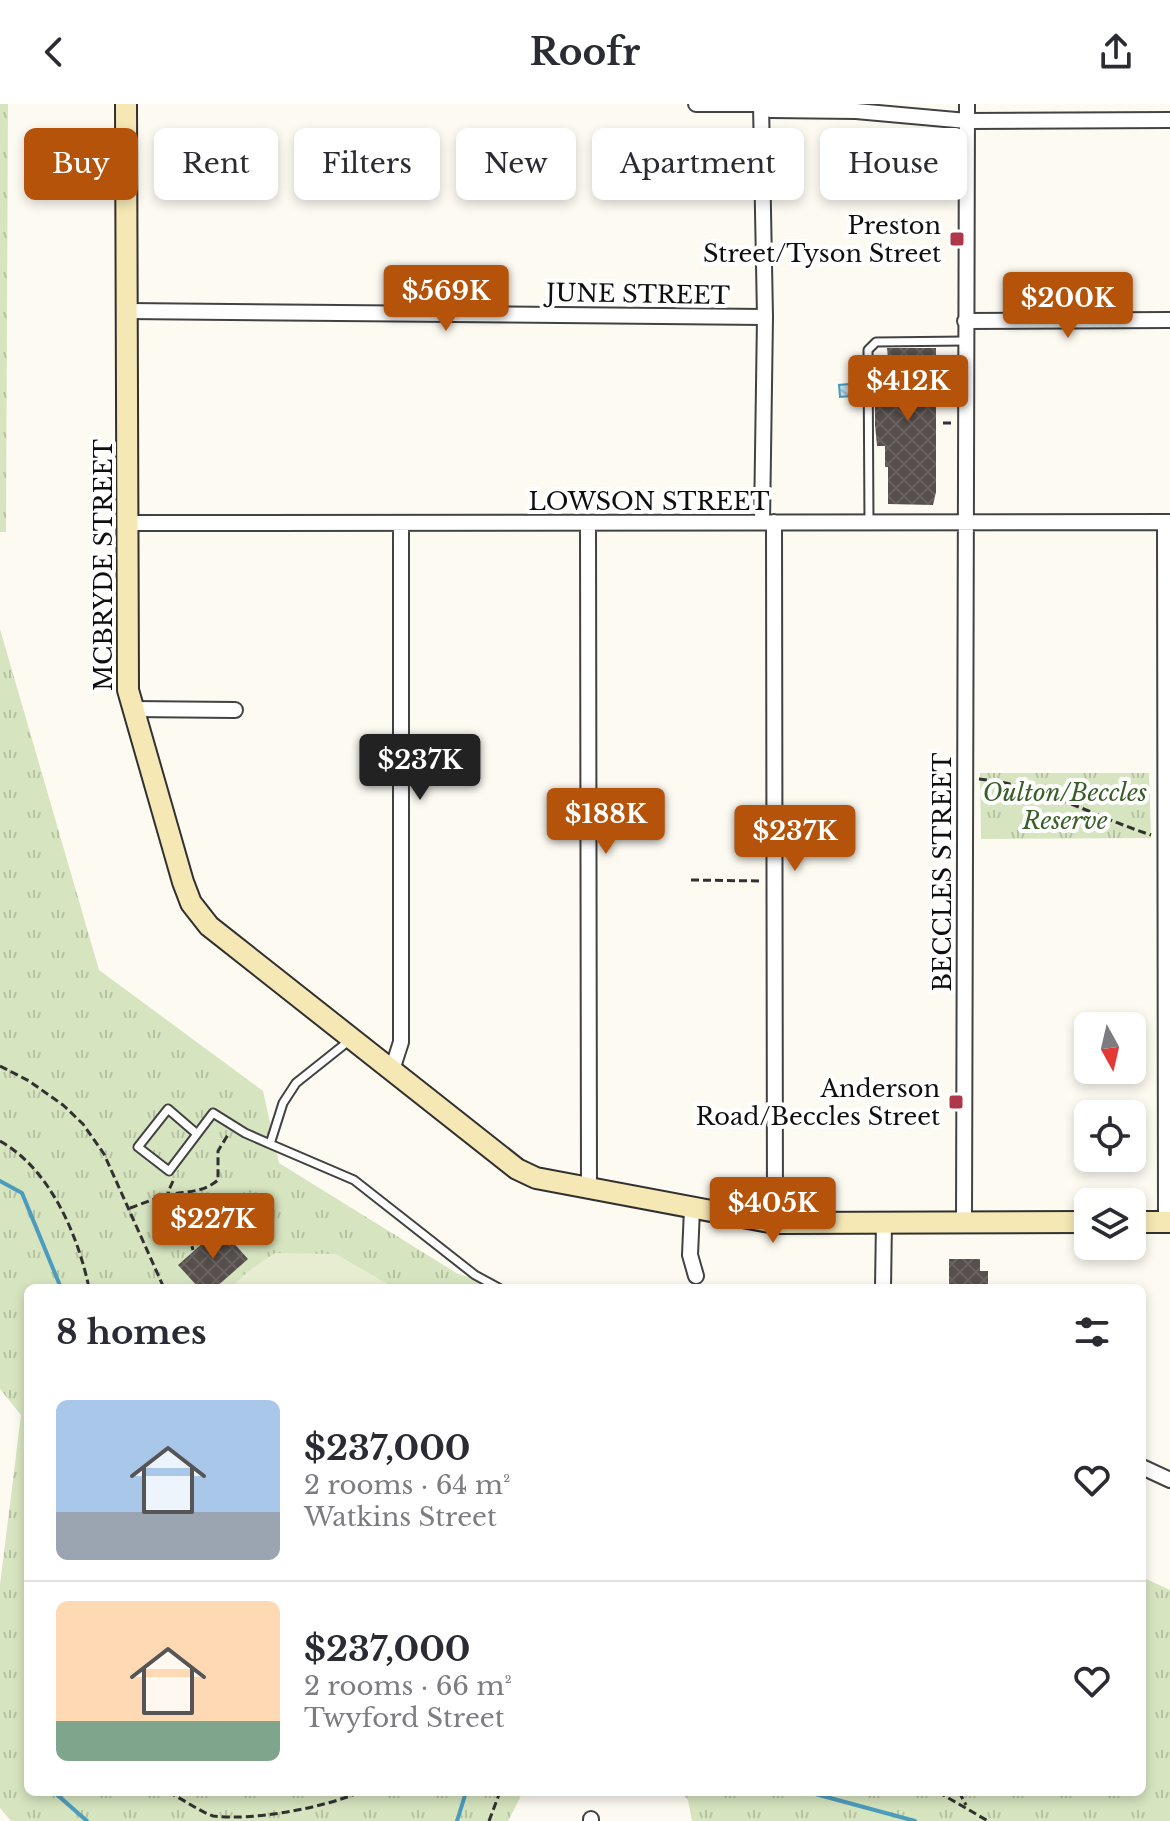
<!DOCTYPE html>
<meta charset="utf-8">
<style>
body{margin:0;font-family:"Libre Baskerville",serif;background:#f2f2f3;color:#2b2b33;height:100vh;display:flex;flex-direction:column;font-size:30px;white-space:nowrap}
*{box-sizing:border-box;margin:0}
p{font-size:26px;color:#7c7c81}
.icon{flex:none;width:44px;height:44px;fill:none;stroke:currentColor;stroke-width:2;stroke-linecap:round;stroke-linejoin:round}
.map{position:relative;flex:1;overflow:hidden}
.drawer{position:absolute;left:24px;top:1180px;width:1122px;height:512px;display:flex;flex-direction:column;background:#fff;border-radius:12px;box-shadow:0 4px 12px #0003}
.drawer>*{flex:none}
.banner{position:absolute;left:24px;top:24px;width:1122px;height:72px;display:flex;gap:16px}
.needle{width:52px;rotate:172deg}
.controls{position:absolute;left:1074px;top:908px;display:grid;gap:16px}
.controls a{display:grid;place-items:center;width:72px;height:72px;border-radius:12px;background:#fff;box-shadow:0 4px 12px #0003;font-size:40px}
.price{position:absolute;translate:-50% -68px;padding:0 18px;border-radius:8px;background:#b45309;color:#fff;font-size:26px;line-height:52px;filter:drop-shadow(0 2px 4px #0008)}
.price::after{content:'';position:absolute;left:50%;top:48px;width:24px;height:18px;margin-left:-12px;background:inherit;clip-path:polygon(0 0,100% 0,50% 100%)}
.price.on{background:#222;color:#fff}
ul{padding:0;list-style:none}
li{display:flex;align-items:center;gap:24px;height:200px;padding:0 32px}
li+li{border-top:2px solid #e1e1e2}
li span{display:grid;place-items:center;flex:none;width:224px;height:160px;border-radius:12px;color:#555}
li>.icon{margin-inline-start:auto}
span .icon{width:96px;height:96px;fill:#fffc;stroke-width:1}
li b{font-size:34px}
h2{display:flex;justify-content:space-between;align-items:center;height:96px;padding:0 32px;font-size:34px}
.pill{padding:0 28px;border-radius:12px;background:#fff;box-shadow:0 4px 12px #0003;font-size:28px;line-height:72px}
.pill.on{background:#b45309;color:#fff}
header{display:flex;justify-content:space-between;align-items:center;height:104px;padding:0 32px;background:#fff;font-size:36px;font-weight:700}
.map>svg:first-child{display:block}
</style>
<header><svg class="icon" aria-label="back" viewBox="0 0 24 24"><path d="M15 5l-7 7 7 7"/></svg>Roofr<svg class="icon" aria-label="share" viewBox="0 0 24 24"><path d="M12 15V3M7 8l5-5 5 5M5 13v7h14v-7"/></svg></header>
<div class="map">
<svg width="1170" height="1717" viewBox="0 0 1170 1717">
<defs>
<pattern id="park-tufts" width="24" height="20" patternUnits="userSpaceOnUse" patternTransform="scale(2)"><rect width="24" height="20" fill="#d6e4bf"/><path d="M3 7l-1-3M5 7V3M7 7l1-3M15 17l-1-3M17 17v-4M19 17l1-3" fill="none" stroke="#b6c2a3"/></pattern>
<pattern id="water-ripples" width="26" height="14" patternUnits="userSpaceOnUse" patternTransform="scale(2)"><rect width="26" height="14" fill="#bde1ef"/><path d="M2 4q2-2 4 0t4 0M15 11q2-2 4 0t4 0" fill="none" stroke="#a1c0cc"/></pattern>
<pattern id="building-cross-hatch" width="8" height="8" patternUnits="userSpaceOnUse" patternTransform="scale(2)"><rect width="8" height="8" fill="#564f4c"/><path d="M0 0l8 8M0 8l8-8" fill="none" stroke="#696461"/></pattern>
</defs>
<rect width="100%" height="100%" fill="#fdfaf2"/>
<path fill="url(#park-tufts)" d="M0 0H8L6 428H0Z
M0 525 99 866 263 987 279 1059 458 1170 509 1184H28V1688H523L508 1717H11L0 1704V1481L21 1311 0 1285Z
M980 669H1149L1151 734 981 735Z
M1142 1473 1170 1486V1717H692L688 1696 681 1688H1142Z"/>
<path fill="#e6edd0" d="M275 1149 336 1150 395 1184H230L252 1164Z"/>
<path fill="url(#water-ripples)" stroke="#4c9cbd" stroke-width="2" d="M861 279 862 291 840 293 839 281Z"/>
<g fill="none" stroke-linecap="round" stroke-linejoin="round">
<path stroke="#4c9cbd" stroke-width="4" d="M0 1077 22 1089 61 1184
M54 1688 87 1717
M808 1688 915 1717
M457 1717 466 1688"/>
</g>
<path fill="url(#building-cross-hatch)" d="M887 244H936V388L933 401 888 400V363H885V342H877L875 321V255H888Z
M220 1124 248 1155 215 1184H199L178 1161Z
M949 1155H980V1167H988V1180H949Z"/>
<g fill="none" stroke-linecap="round" stroke-linejoin="round">
<g stroke="#424242" stroke-width="11">
<path id="lane" d="M869 418 868 246 876 238 965 237
M350 936 296 979 283 999 270 1040 354 1076 475 1171 499 1184
M197 1030 168 1005 138 1043 169 1067 213 1009 245 1029 270 1040"/>
</g>
<g stroke="#424242" stroke-width="18">
<path id="street" d="M696 0H761L771 6 856 7 967 17 1170 16
M761 0 765 213 762 418
M127 207 765 213
M965 217 1170 216
M774 418 775 1119
M1165 418 1166 1118
M128 419 1170 418
M588 419 589 1085
M132 605 235 606
M392 966 401 938V419
M692 1105 690 1151 696 1172
M964 1117 967 0
M883 1184 884 1118
M1142 1363 1170 1376
M591 1715V1717"/>
</g>
<g stroke="#313131" stroke-width="24">
<path id="secondary" d="M126 0 128 586 183 778 191 799 209 822 517 1065 536 1074 775 1119 1088 1118
M1132 1118H1170"/>
</g>
<path stroke="#313131" stroke-width="3" stroke-dasharray="8 4" stroke-linecap="butt" d="M943 319H954
M979 675C1041 681 1093 712 1151 731
M691 776 760 777
M0 962 29 977 63 1001 83 1020 104 1050 164 1184
M0 1037C50 1065 78 1131 89 1184
M173 1077 168 1088 183 1111 193 1146
M130 1104C142 1100 155 1094 168 1091 186 1087 203 1089 218 1076V1047L229 1029
M168 1688C183 1695 197 1706 213 1712 253 1717 323 1704 360 1688
M938 1688 988 1717
M959 1688 966 1701
M489 1717 500 1688"/>
<use href="#lane" stroke="#fff" stroke-width="7"/>
<use href="#street" stroke="#fff" stroke-width="14"/>
<use href="#secondary" stroke="#f5e8b5" stroke-width="20"/>
</g>
<g fill="#ae3749" stroke="#fff" stroke-width="3">
<rect x="949" y="127" width="16" height="16" rx="4"/>
<rect x="948" y="990" width="16" height="16" rx="4"/>
</g>
<g text-anchor="middle" dominant-baseline="central" stroke-width="8" stroke-linejoin="round" paint-order="stroke">
<g font-size="24" fill="#0f0f0f" stroke="#fff" text-anchor="end">
<text x="941" y="121">Preston<tspan x="941" dy="28">Street/Tyson Street</tspan></text>
<text x="940" y="984">Anderson<tspan x="940" dy="28">Road/Beccles Street</tspan></text>
</g>
<g font-size="24" fill="#0f0f0f" stroke="#fff">
<text transform="translate(638 190) rotate(1)">JUNE STREET</text>
<text x="649" y="397">LOWSON STREET</text>
<text transform="translate(103 461) rotate(-90)">MCBRYDE STREET</text>
<text transform="translate(942 768) rotate(-90)">BECCLES STREET</text>
</g>
<g font-size="24" font-style="italic" fill="#385f27" stroke="#fff">
<text x="1065" y="688">Oulton/Beccles<tspan x="1065" dy="28">Reserve</tspan></text>
</g>
</g>
</svg>
<div class="controls">
<a><svg class="needle" viewBox="-14 -14 28 28"><path d="M0-13l5 13h-10z" fill="#e53935"/><path d="M0 13l5-13h-10z" fill="#7c7c81"/></svg></a>
<a><svg class="icon" aria-label="locate" viewBox="0 0 24 24"><circle cx="12" cy="12" r="6"/><path d="M12 2v4M12 18v4M2 12h4M18 12h4"/></svg></a>
<a><svg class="icon" aria-label="layers" viewBox="0 0 24 24"><path d="M12 4l9 5-9 5-9-5zM3 14l9 5 9-5"/></svg></a>
</div>
<b class="price" style="left:446px;top:229px">$569K</b>
<b class="price" style="left:1068px;top:236px">$200K</b>
<b class="price" style="left:908px;top:319px">$412K</b>
<b class="price on" style="left:420px;top:698px">$237K</b>
<b class="price" style="left:606px;top:752px">$188K</b>
<b class="price" style="left:795px;top:769px">$237K</b>
<b class="price" style="left:773px;top:1141px">$405K</b>
<b class="price" style="left:213px;top:1157px">$227K</b>
<div class="banner">
<a class="pill on">Buy</a>
<a class="pill">Rent</a>
<a class="pill">Filters</a>
<a class="pill">New</a>
<a class="pill">Apartment</a>
<a class="pill">House</a>
</div>
<section class="drawer">
<h2>8 homes<svg class="icon" aria-label="filters" viewBox="0 0 24 24"><path d="M4 7h16M4 17h16"/><circle cx="9" cy="7" r="2"/><circle cx="15" cy="17" r="2"/></svg></h2>
<ul>
<li><span style="background:linear-gradient(#a9c7e8 70%,#9aa5b1 0)"><svg class="icon" aria-label="home" viewBox="0 0 24 24"><path d="M3 11l9-7 9 7M6 9v11h12V9"/></svg></span><div><b>$237,000</b><p>2 rooms · 64 m²</p><p>Watkins Street</p></div><svg class="icon" aria-label="heart" viewBox="0 0 24 24"><path d="M12 20l-8-8c-3-5 5-10 8-4 3-6 11-1 8 4z"/></svg></li>
<li><span style="background:linear-gradient(#ffd9b3 75%,#7fa58c 0)"><svg class="icon" aria-label="home" viewBox="0 0 24 24"><path d="M3 11l9-7 9 7M6 9v11h12V9"/></svg></span><div><b>$237,000</b><p>2 rooms · 66 m²</p><p>Twyford Street</p></div><svg class="icon" aria-label="heart" viewBox="0 0 24 24"><path d="M12 20l-8-8c-3-5 5-10 8-4 3-6 11-1 8 4z"/></svg></li>
</ul>
</section>
</div>
